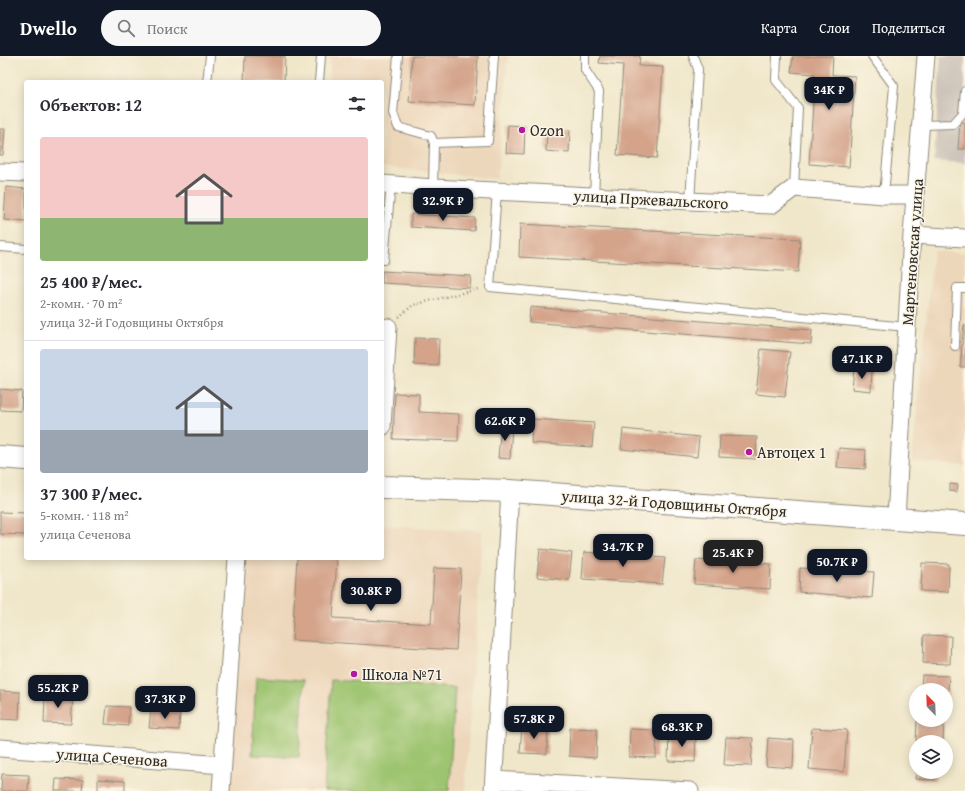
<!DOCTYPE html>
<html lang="ru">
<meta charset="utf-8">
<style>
body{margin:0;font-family:"Gentium Book Plus",serif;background:#f7f7f7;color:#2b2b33;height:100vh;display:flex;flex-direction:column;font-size:15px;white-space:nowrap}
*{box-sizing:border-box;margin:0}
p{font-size:13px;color:#7c7c81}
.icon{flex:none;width:22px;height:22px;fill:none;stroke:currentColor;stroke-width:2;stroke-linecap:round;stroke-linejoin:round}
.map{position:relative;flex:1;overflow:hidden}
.sheet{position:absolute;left:24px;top:24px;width:360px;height:480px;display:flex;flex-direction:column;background:#fff;border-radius:4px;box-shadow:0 2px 10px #0003}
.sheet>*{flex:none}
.needle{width:26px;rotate:337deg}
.tools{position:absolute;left:909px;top:627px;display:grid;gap:8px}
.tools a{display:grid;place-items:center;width:44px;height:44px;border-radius:50%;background:#fff;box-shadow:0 2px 10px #0003;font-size:20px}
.price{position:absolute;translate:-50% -34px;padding:0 9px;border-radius:8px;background:#111827;color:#fff;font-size:13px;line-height:26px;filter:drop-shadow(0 1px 2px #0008)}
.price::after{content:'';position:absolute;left:50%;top:24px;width:12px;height:9px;margin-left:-6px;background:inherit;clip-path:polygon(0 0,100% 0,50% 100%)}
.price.active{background:#222;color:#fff}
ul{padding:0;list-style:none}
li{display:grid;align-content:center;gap:8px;height:212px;padding:0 16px}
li+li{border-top:1px solid #e1e1e2}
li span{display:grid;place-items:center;height:124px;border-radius:4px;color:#555}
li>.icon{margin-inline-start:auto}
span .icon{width:72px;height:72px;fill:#fffc;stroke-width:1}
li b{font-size:17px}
h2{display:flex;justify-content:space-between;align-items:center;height:48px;padding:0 16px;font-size:17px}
header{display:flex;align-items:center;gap:24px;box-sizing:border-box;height:56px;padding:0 20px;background:#111827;color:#fff}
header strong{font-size:19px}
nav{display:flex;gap:22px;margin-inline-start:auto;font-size:14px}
.search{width:280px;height:36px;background:#f7f7f7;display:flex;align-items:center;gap:10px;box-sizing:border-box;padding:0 14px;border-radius:22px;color:#7c7c81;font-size:15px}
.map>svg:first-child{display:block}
</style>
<header>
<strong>Dwello</strong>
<div class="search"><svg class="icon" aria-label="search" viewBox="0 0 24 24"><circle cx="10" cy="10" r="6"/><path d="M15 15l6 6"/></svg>Поиск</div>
<nav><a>Карта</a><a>Слои</a><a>Поделиться</a></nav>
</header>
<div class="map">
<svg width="965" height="735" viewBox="0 0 965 735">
<rect width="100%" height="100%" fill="#fcf5e5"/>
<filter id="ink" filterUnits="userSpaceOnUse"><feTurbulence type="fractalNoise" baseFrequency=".025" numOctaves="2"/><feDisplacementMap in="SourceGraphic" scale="8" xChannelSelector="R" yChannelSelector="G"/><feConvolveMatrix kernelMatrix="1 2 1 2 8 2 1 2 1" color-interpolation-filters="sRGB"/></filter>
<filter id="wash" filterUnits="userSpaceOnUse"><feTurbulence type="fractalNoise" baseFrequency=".012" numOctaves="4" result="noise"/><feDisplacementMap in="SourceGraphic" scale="16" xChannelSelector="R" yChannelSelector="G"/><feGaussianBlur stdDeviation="0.9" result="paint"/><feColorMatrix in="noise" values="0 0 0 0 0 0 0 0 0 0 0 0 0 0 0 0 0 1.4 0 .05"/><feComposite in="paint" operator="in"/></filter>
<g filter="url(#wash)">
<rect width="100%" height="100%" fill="#f0e7ca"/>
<path fill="#edd7bb" d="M331 0H508L497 123 382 111V26H329Z
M933 195 965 197V410L912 405Z
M382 469 482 475 465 735H228L243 502H382Z"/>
<path fill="#ccc2b9" d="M941 0H965V107L934 105Z"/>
<path fill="#9dc470" stroke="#64784e" d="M256 621 304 624 299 701 252 699Z
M331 624 455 632 449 735H324Z"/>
<g id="blocks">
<path fill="#d4a38a" d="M245 0H285L284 26H244Z
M412 0H478L475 49 409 45Z
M600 0H640L639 10 663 11 657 102 617 99 623 9 599 7Z
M793 0H833L832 19 855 20 849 111 809 108 815 18 791 16Z
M960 66 965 67V93H958Z
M508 69 525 70 524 98 506 97Z
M547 72 570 74 569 97 546 95Z
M0 73H5L3 99H0Z
M6 131 26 133V166L4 164Z
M411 158 475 162 474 175 411 171Z
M520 168 800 183 798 216 519 201Z
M382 215 471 220 470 232 382 227Z
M530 251 812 274 811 288 529 266Z
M964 269H965V311H960Z
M415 282 439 283 438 310 414 309Z
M761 293 790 296 785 341 756 338Z
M854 313 872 314 871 335 852 333Z
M0 333 22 335 21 355 0 354Z
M395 337 419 338V356L459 358 458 385 393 383Z
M532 363 594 367 592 391 531 387Z
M501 368 512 369 510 403 498 402Z
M623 373 699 381 697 401 621 393Z
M720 380 757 381 756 403 719 401Z
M839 392 866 394 865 413 837 411Z
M950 428 958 429 957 436 950 435Z
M0 456 26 457V479L0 478Z
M540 493 572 497 569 524 537 521Z
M584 496 665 502 662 528 582 523Z
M297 502H337L333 562 431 568 434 512 461 513 456 594 292 584Z
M696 504 771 508 770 533 694 528Z
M922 507 949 508 948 536 921 535Z
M800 512 874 516 872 542 799 536Z
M924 579 951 580 950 608 923 607Z
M922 619 949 620 947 650 946 634H921Z
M0 635 20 636 19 664 0 663Z
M45 639 73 640 71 668 44 667Z
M107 650 129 651 128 670 105 668Z
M151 653 180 655 179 674 149 672Z
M917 664H944L943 686 916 685Z
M522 669 548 670 547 698 520 697Z
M570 672 597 673 596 702 569 700Z
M812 672 847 674 844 716 809 713Z
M630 673 657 674 656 702 629 701Z
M669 677 696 678 695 706 668 705Z
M726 681 753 682 751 710 724 709Z
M768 682 794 684 793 712 766 710Z
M916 716H936L935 724 915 723Z
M2 718 29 719 28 735H1Z
M56 723 83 724 82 735H55Z
M98 723 125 725V735H98Z"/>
</g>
</g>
<g filter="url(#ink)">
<use href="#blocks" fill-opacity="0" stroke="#8e897a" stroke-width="1"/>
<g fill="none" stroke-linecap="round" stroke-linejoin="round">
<g stroke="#8e897a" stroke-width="10">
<path id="service" d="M398 0 393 57 398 71 431 80 434 87 433 132
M585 0V14L599 35 594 140
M777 0 776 24 798 52 794 132
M872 0 894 30 884 139
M207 26 210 0
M319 26 321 0
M921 69 953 68 963 57 965 35
M434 87 488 85 494 0
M497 135 490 231 907 271
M690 146 698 13 693 0
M0 191 26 193
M384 204 391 128
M955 290 957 232H965"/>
</g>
<g stroke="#8e897a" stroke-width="19">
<path id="minor" d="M0 116 26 117
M382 128 433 132 771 149 794 132 884 139H915
M912 179 965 182
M382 371 388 271
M896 463 912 179 926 0
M0 692 223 709
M494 724 690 735
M221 735 237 502
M493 735 510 435"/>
</g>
<g stroke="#8e897a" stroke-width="24">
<path id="secondary" d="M0 401 26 403
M382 431 510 435 965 468"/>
</g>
<path stroke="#8e897a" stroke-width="2.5" stroke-dasharray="1 3" stroke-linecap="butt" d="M399 261 413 249 478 233"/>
<use href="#service" stroke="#fff" stroke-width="8"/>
<use href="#minor" stroke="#fff" stroke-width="17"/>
<use href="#secondary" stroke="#fff" stroke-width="22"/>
</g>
</g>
<g fill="#b5179e" stroke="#fcf5e5" stroke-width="1.5">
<circle cx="522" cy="74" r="4"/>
<circle cx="749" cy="396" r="4"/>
<circle cx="354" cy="618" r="4"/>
</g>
<g text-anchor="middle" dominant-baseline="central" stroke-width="3" stroke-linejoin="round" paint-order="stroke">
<g font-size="16" fill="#2b2b2b" stroke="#fcf5e5" text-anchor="start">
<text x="530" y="74">Ozon</text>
<text x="757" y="396">Автоцех 1</text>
<text x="362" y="618">Школа №71</text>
</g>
<g font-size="16" fill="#2b2b2b" stroke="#fcf5e5">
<text transform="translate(651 143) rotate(3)">улица Пржевальского</text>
<text transform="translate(912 196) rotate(-86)">Мартеновская улица</text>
<text transform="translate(674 447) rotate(4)">улица 32-й Годовщины Октября</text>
<text transform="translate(112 701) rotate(4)">улица Сеченова</text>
</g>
</g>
</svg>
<div class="tools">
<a><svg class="needle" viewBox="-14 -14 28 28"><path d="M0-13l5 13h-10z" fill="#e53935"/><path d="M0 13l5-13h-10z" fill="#7c7c81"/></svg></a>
<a><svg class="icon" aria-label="layers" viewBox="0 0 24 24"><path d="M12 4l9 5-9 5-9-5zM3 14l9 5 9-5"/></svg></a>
</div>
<b class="price" style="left:829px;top:55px">34K ₽</b>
<b class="price" style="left:443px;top:166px">32.9K ₽</b>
<b class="price" style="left:862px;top:324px">47.1K ₽</b>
<b class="price" style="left:505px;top:386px">62.6K ₽</b>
<b class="price" style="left:623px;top:512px">34.7K ₽</b>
<b class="price active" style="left:733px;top:518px">25.4K ₽</b>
<b class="price" style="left:837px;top:527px">50.7K ₽</b>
<b class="price" style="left:371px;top:556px">30.8K ₽</b>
<b class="price" style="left:58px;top:653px">55.2K ₽</b>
<b class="price" style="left:165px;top:664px">37.3K ₽</b>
<b class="price" style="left:534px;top:684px">57.8K ₽</b>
<b class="price" style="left:682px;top:692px">68.3K ₽</b>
<section class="sheet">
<h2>Объектов: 12<svg class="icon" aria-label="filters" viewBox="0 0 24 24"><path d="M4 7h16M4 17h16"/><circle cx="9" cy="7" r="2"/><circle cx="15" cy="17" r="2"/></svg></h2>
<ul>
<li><span style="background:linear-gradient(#f6c9c9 65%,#8fb573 0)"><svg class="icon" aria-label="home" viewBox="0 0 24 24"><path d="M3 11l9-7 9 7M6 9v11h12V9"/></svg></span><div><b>25 400 ₽/мес.</b><p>2-комн. · 70 m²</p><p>улица 32-й Годовщины Октября</p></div></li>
<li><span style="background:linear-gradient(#c9d6e8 65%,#9aa5b1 0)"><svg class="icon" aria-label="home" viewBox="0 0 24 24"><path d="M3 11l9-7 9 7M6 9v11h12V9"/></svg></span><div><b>37 300 ₽/мес.</b><p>5-комн. · 118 m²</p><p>улица Сеченова</p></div></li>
</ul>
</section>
</div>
